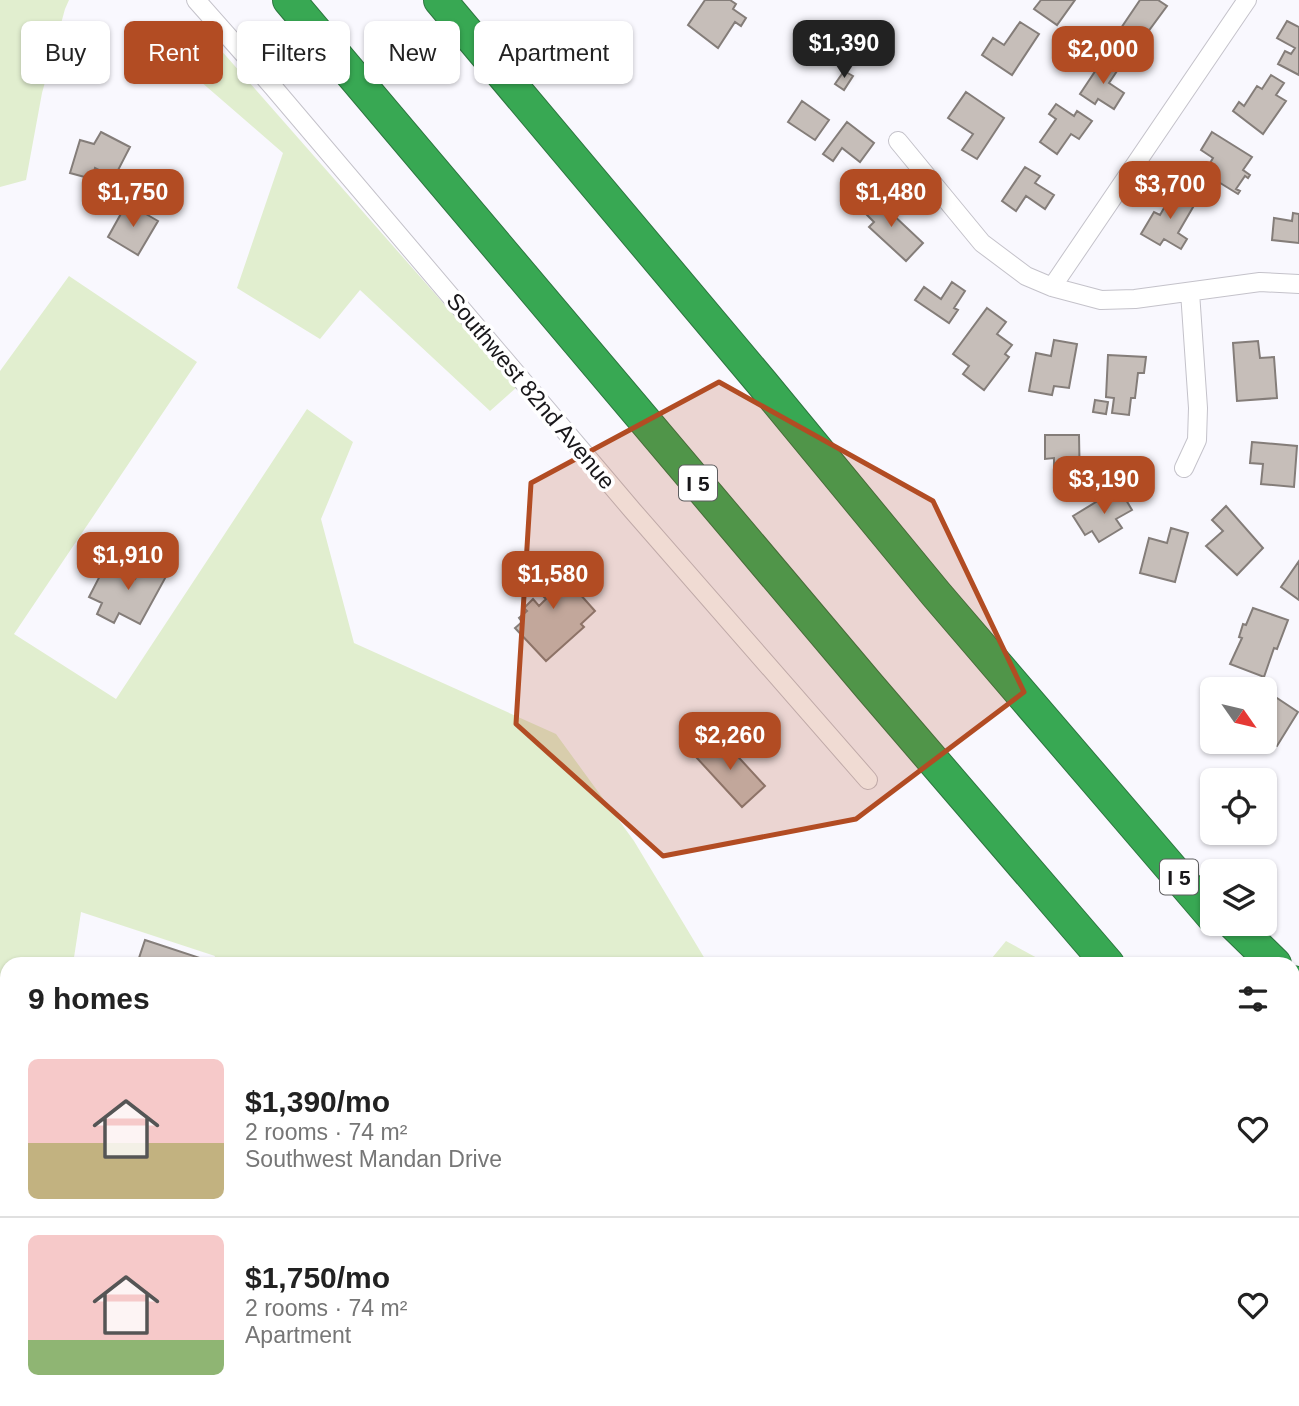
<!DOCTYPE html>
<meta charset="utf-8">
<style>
body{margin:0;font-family:Helvetica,sans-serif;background:#f6f6f6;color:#222;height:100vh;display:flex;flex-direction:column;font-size:26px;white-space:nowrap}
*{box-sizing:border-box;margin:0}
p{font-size:23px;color:#767676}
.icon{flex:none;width:38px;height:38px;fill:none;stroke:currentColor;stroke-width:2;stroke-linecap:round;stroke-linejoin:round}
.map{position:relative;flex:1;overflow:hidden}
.drawer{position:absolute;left:0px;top:957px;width:1300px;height:450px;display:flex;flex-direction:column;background:#fff;border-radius:21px 21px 0 0;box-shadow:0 2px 5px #0004}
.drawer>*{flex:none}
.top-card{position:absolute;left:21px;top:21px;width:700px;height:63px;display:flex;gap:14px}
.needle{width:46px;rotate:124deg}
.fabs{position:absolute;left:1200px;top:677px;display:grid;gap:14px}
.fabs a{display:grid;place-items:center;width:77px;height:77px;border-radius:10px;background:#fff;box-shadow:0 2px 5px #0004;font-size:35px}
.price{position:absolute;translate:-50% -60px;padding:0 16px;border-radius:14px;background:#b24c23;color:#fff;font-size:23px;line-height:46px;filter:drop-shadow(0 2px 4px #0008)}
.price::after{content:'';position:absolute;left:50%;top:42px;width:21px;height:16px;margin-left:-10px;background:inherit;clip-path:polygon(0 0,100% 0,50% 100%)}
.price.active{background:#222;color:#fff}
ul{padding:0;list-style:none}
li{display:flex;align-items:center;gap:21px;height:175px;padding:0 28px}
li+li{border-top:2px solid #e0e0e0}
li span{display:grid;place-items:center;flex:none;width:196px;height:140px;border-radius:10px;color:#555}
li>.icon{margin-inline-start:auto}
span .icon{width:84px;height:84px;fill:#fffc;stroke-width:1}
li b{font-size:30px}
h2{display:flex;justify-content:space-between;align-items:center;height:84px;padding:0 28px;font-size:30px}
.pill{padding:0 24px;border-radius:10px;background:#fff;box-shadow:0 2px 5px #0004;font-size:24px;line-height:63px}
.pill.active{background:#b24c23;color:#fff}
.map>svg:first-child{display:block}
</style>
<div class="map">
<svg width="1299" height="1406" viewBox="0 0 1299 1406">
<rect width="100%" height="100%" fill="#f9f8fe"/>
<path fill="#e1eecf" d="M0 0H69L65 9 42 93 26 180 0 187Z
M219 48 517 387 490 411 360 290 320 339 237 288 283 153 200 81Z
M69 276 197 362 14 634 116 699 307 409 353 442 321 519 354 643 556 734 634 841 708 964H212L215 956 81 912 73 964H7V1140L0 1139V371Z
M1006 941 1039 959 1044 964H987Z
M0 1202 7 1205V1382H5L0 1374Z
M1293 1269 1299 1276V1406H333L338 1400H1293Z"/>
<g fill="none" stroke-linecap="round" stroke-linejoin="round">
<path stroke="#84bec9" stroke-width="6" d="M282 1400 291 1406"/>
</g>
<path fill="#c6beb9" stroke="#847d79" stroke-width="2" d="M705 0H730L736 4 733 9 746 18 741 26 735 22 718 48 688 25Z
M1041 0H1075L1057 25 1034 9Z
M1140 0H1158L1167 6 1136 48 1117 34Z
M1287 21 1299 27V75L1278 64 1285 51 1291 54 1295 48 1277 38Z
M1020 22 1039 34 1012 75 982 55 993 38 1004 45Z
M61 36 78 38 77 56 59 54Z
M1104 58 1119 68 1109 83 1124 93 1114 109 1098 99 1095 104 1080 94Z
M844 71 853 76 844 90 835 84Z
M1271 75 1284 83 1276 95 1286 101 1263 134 1233 111 1239 102 1244 106 1257 86 1262 89Z
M966 92 1004 118 977 159 962 150 973 134 948 118Z
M802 101 829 120 815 140 788 122Z
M1056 104 1074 116 1077 111 1092 121 1079 139 1071 134 1057 154 1040 142 1056 119 1049 114Z
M847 122 874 143 860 162 842 148 833 161 823 154Z
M101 132 130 147 114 178 95 168 92 179 70 173 80 140 94 144Z
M1212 132 1252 157 1243 170 1250 175 1248 178 1245 176 1236 189 1240 191 1238 194 1204 173 1213 158 1201 150Z
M1025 167 1040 176 1035 183 1054 195 1045 209 1026 196 1016 211 1002 201Z
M1175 189 1196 202 1178 233 1187 239 1181 249 1164 239 1160 245 1141 234 1154 212 1160 215Z
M872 195 923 243 906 261 869 227 874 222 860 208Z
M127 203 158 221 138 255 108 237Z
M1293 213 1299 214V243L1272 240 1274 218 1292 221Z
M952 282 965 291 954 308 958 310 949 323 915 300 924 287 941 299Z
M987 308 1006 322 997 334 1012 345 1005 354 1009 357 984 390 963 374 969 366 953 354Z
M1054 340 1077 344 1069 388 1054 386 1052 395 1029 391 1036 353 1051 356Z
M1258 341 1260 358 1274 357 1277 398 1237 401 1233 343Z
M1108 355 1146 357 1144 373H1138L1135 398H1131L1129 415 1112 413 1114 398 1106 397Z
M1095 400 1108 402 1106 414 1093 412Z
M1045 435H1079L1080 489H1054V458L1045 459Z
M1252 442 1297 446 1294 487 1261 484 1263 464 1250 463Z
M1084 457H1103L1104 476H1085Z
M1119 488 1132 510 1116 519 1122 528 1099 542 1092 531 1085 535 1073 516Z
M1226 506 1263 548 1237 575 1206 546 1223 531 1212 520Z
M1171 528 1188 533 1175 582 1140 573 1149 538 1167 543Z
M546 556 595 611 581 624 584 627 546 661 515 628 522 622 519 618 527 611 524 608 533 599 539 606 546 599 540 593 542 590 527 573Z
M146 559 169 571 140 624 119 613 114 623 97 614 102 603 89 597 106 564 135 579Z
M1299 561V600L1281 587Z
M1253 608 1288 620 1277 649 1274 648 1264 677 1230 664 1242 638 1239 637 1243 624 1246 625Z
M1265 690 1298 712 1277 746 1265 739Z
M719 736 765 786 742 807 696 757Z
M145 940 206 960 204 964H137Z"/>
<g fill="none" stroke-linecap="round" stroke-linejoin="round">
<g stroke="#c4c2ca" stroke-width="20">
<path id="minor" d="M196 0 273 87 633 511 868 780
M898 141 982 243 1026 276 1052 287 1101 300 1135 299 1260 282 1299 284
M1052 287 1247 0
M1184 468 1197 440 1198 408 1190 292
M3 1406 17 1401 45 1406"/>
</g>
<g stroke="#2d753f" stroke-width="34">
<path id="motorway" d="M289 0 869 686 1108 964
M440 0 762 383 936 594 1213 917
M1234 924 1275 964
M1293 982 1299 987
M1293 1013 1299 1019
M1293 1181 1299 1188"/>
</g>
<use href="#minor" stroke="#fff" stroke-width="18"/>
<use href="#motorway" stroke="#38a853" stroke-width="32"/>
</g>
<path fill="#b24c23" fill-opacity="0.2" stroke="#b24c23" stroke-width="5" stroke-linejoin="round" d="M719 382 933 501 1024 692 856 819 663 856 516 724 531 483Z"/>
<g text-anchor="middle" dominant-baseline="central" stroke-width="7" stroke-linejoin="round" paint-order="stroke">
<g fill="#fff" stroke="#5d5d5f" stroke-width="2">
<rect x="679" y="465.5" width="38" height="35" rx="5"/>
<rect x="1160" y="859.5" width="38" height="35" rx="5"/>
</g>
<g font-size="21" font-weight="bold" fill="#18171a">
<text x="698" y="483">I 5</text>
<text x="1179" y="877">I 5</text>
</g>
<g font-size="23" fill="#18171a" stroke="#fff">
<text transform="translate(531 391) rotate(50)">Southwest 82nd Avenue</text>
</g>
</g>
</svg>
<div class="fabs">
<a><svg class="needle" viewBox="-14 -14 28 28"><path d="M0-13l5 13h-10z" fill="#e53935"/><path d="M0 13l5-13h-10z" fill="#767676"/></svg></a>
<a><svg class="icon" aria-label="locate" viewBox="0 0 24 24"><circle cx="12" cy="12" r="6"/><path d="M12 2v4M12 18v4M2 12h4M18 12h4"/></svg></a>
<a><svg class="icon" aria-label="layers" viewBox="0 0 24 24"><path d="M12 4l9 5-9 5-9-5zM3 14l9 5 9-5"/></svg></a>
</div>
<b class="price active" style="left:844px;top:80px">$1,390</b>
<b class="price" style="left:1103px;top:86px">$2,000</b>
<b class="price" style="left:1170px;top:221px">$3,700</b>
<b class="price" style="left:133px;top:229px">$1,750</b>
<b class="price" style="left:891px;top:229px">$1,480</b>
<b class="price" style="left:1104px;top:516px">$3,190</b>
<b class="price" style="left:128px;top:592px">$1,910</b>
<b class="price" style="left:553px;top:611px">$1,580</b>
<b class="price" style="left:730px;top:772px">$2,260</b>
<div class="top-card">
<a class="pill">Buy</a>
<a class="pill active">Rent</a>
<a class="pill">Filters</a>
<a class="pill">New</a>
<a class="pill">Apartment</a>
</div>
<section class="drawer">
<h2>9 homes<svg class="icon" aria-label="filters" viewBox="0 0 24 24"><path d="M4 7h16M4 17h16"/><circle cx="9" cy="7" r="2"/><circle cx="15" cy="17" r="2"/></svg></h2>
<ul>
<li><span style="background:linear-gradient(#f6c9c9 60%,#c2b280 0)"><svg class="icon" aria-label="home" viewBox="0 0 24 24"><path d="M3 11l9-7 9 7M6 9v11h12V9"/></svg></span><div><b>$1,390/mo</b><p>2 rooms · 74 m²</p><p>Southwest Mandan Drive</p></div><svg class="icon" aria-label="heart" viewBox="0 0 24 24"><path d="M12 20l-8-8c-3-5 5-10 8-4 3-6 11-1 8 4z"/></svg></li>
<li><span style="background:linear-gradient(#f6c9c9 75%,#8fb573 0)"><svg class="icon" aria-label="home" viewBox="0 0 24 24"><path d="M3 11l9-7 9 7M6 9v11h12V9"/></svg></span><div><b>$1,750/mo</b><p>2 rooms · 74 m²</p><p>Apartment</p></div><svg class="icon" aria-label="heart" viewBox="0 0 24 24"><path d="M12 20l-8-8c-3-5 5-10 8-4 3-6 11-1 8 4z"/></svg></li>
</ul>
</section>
</div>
